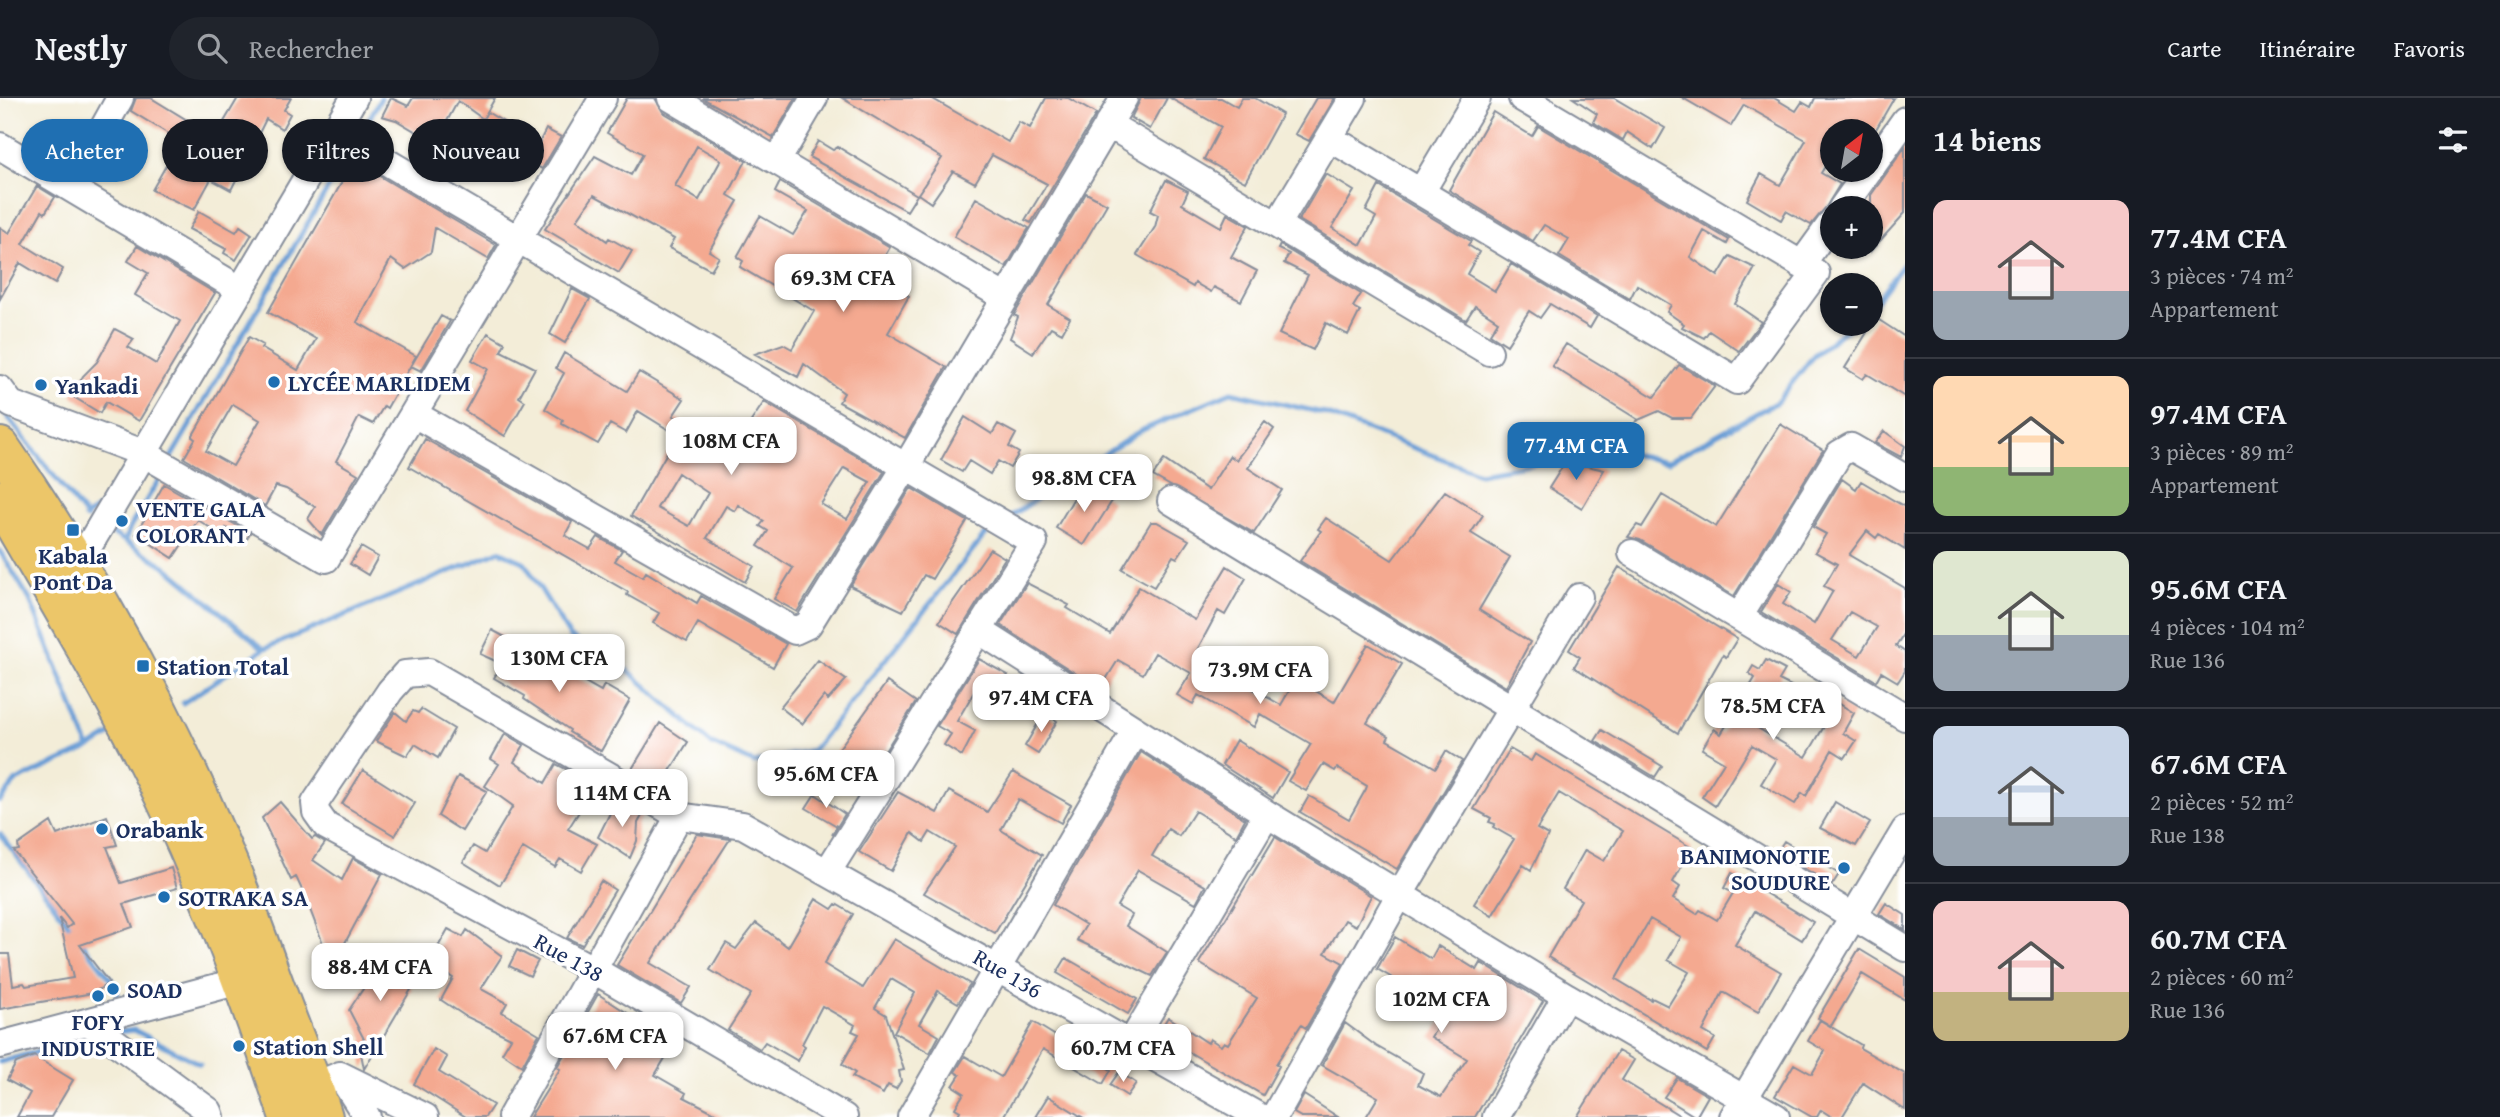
<!DOCTYPE html>
<html lang="fr">
<meta charset="utf-8">
<style>
body{margin:0;font-family:"Gentium Book Plus",serif;background:#20242c;color:#f1f3f6;height:100vh;display:flex;flex-direction:column;font-size:26px;white-space:nowrap}
*{box-sizing:border-box;margin:0}
p{font-size:23px;color:#9ea1a6}
.icon{flex:none;width:38px;height:38px;fill:none;stroke:currentColor;stroke-width:2;stroke-linecap:round;stroke-linejoin:round}
.map{position:relative;flex:1;overflow:hidden}
.drawer{display:flex;flex-direction:column;background:#171b24;width:595px}
.drawer>*{flex:none}
.banner{position:absolute;left:21px;top:21px;width:665px;height:63px;display:flex;gap:14px}
.needle{width:46px;rotate:31deg}
.fabs{position:absolute;left:1820px;top:21px;display:grid;gap:14px}
.fabs a{display:grid;place-items:center;width:63px;height:63px;border-radius:50%;background:#171b24;box-shadow:0 2px 5px #0004;font-size:35px}
.price{position:absolute;translate:-50% -60px;padding:0 16px;border-radius:14px;background:#fff;color:#222;font-size:23px;line-height:46px;filter:drop-shadow(0 2px 4px #0008)}
.price::after{content:'';position:absolute;left:50%;top:42px;width:21px;height:16px;margin-left:-10px;background:inherit;clip-path:polygon(0 0,100% 0,50% 100%)}
.price.active{background:#1f6fb2;color:#fff}
ul{padding:0;list-style:none}
li{display:flex;align-items:center;gap:21px;height:175px;padding:0 28px}
li+li{border-top:2px solid #363941}
li span{display:grid;place-items:center;flex:none;width:196px;height:140px;border-radius:14px;color:#555}
li>.icon{margin-inline-start:auto}
span .icon{width:84px;height:84px;fill:#fffc;stroke-width:1}
li b{font-size:30px}
h2{display:flex;justify-content:space-between;align-items:center;height:84px;padding:0 28px;font-size:30px}
.tag{padding:0 24px;border-radius:32px;background:#171b24;box-shadow:0 2px 5px #0004;font-size:24px;line-height:63px}
.tag.active{background:#1f6fb2;color:#fff}
header{display:flex;align-items:center;gap:42px;box-sizing:border-box;height:98px;padding:0 35px;background:#171b24;border-bottom:2px solid #363941}
header strong{font-size:33px}
nav{display:flex;gap:38px;margin-inline-start:auto;font-size:24px}
.search{width:490px;height:63px;background:#20242c;display:flex;align-items:center;gap:18px;box-sizing:border-box;padding:0 24px;border-radius:38px;color:#9ea1a6;font-size:26px}
main{display:flex;flex:1;min-height:0}
.map>svg:first-child{display:block}
</style>
<header>
<strong>Nestly</strong>
<div class="search"><svg class="icon" aria-label="search" viewBox="0 0 24 24"><circle cx="10" cy="10" r="6"/><path d="M15 15l6 6"/></svg>Rechercher</div>
<nav><a>Carte</a><a>Itinéraire</a><a>Favoris</a></nav>
</header>
<main>
<div class="map">
<svg width="1905" height="1019" viewBox="0 0 1905 1019">
<rect width="100%" height="100%" fill="#fff"/>
<filter id="ink" filterUnits="userSpaceOnUse"><feTurbulence type="fractalNoise" baseFrequency=".0143" numOctaves="2"/><feDisplacementMap in="SourceGraphic" scale="14" xChannelSelector="R" yChannelSelector="G"/><feConvolveMatrix kernelMatrix="1 2 1 2 8 2 1 2 1" color-interpolation-filters="sRGB"/></filter>
<filter id="wash" filterUnits="userSpaceOnUse"><feTurbulence type="fractalNoise" baseFrequency=".00686" numOctaves="4" result="noise"/><feDisplacementMap in="SourceGraphic" scale="28" xChannelSelector="R" yChannelSelector="G"/><feGaussianBlur stdDeviation="1.57" result="paint"/><feColorMatrix in="noise" values="0 0 0 0 0 0 0 0 0 0 0 0 0 0 0 0 0 1.4 0 .05"/><feComposite in="paint" operator="in"/></filter>
<g filter="url(#wash)">
<rect width="100%" height="100%" fill="#f3edd8"/>
<g fill="none" stroke-linecap="round" stroke-linejoin="round">
<path stroke="#699dd5" stroke-width="5" d="M358 40 381 0
M1871 209 1905 164
M2 312 87 420
M169 363 351 51
M85 419 98 410
M1008 420 1140 333 1231 294 1323 315 1479 375 1613 352 1667 364 1777 304 1814 257 1853 226
M107 432 165 468 264 551
M125 443 130 429 163 375
M0 453 30 502 89 650
M183 605 264 551 499 453 524 464 570 539 630 574 710 645 754 665 813 652 984 438 995 430
M0 703 16 683 89 650 110 637
M0 736 72 831
M80 842 111 881 122 906
M118 934 134 932 200 966
M0 964 92 939"/>
</g>
<g id="blocks">
<path fill="#f4a990" fill-rule="evenodd" d="M136 0H151L215 39 238 0H291L284 12 290 16 282 31 266 21 231 92 211 81 194 112 152 92 180 43 131 13Z
M391 0 408 8 413 0H495L483 21 458 3 435 45 396 22 382 18Z
M627 0H655L663 14 746 63 728 97 738 103 709 153 719 159 711 172 669 150 674 141 594 97 577 122 607 143 609 140 632 153 619 175 545 131 595 58 631 77 643 56 607 35ZM697 48 721 62 699 102 675 88Z
M702 0H796L773 39Z
M842 0H931L1008 44 1019 24 1030 30 1046 0H1068L1096 16 1031 125 1025 122 1047 86 992 57 975 85 953 73 931 105 918 96 942 60Z
M1141 0H1167L1150 31 1131 20Z
M1170 0H1221L1237 9 1242 0H1255L1282 16 1245 84 1204 61 1221 29Z
M1316 0H1335L1309 43 1295 36Z
M1573 0H1614L1665 30 1653 51 1627 34 1623 42 1593 24 1597 16Z
M1683 0H1774L1796 13 1802 4 1811 9 1815 0H1894L1875 33H1832V57L1821 75 1840 86 1826 109 1811 127 1786 113 1781 122 1747 102 1761 76 1780 87 1806 42 1744 7 1731 28Z
M487 14 539 45 546 31 561 39 542 71 478 30Z
M1493 14 1532 38 1538 28 1729 142 1727 146 1704 133 1690 159 1718 178 1730 158 1755 170 1735 206 1761 224 1739 253 1709 233 1704 240 1682 229 1684 226 1667 214 1671 207 1637 187 1630 201 1559 158 1569 141 1544 127 1533 143 1449 92Z
M52 32 71 42 60 60 42 49Z
M818 43 833 52 838 49 917 97 907 113 809 59Z
M1905 49V115L1871 153V97Z
M354 63 496 147 488 161 435 130 431 154 405 171 391 161 357 224 416 258 387 310 384 308 373 326 359 319 336 363 358 376 322 437 308 421 315 409 286 391 276 388 265 408 184 360 195 341 192 339 249 239 263 247 261 250 298 272 316 241 268 214ZM233 306 260 322 233 368 206 353Z
M1326 76 1354 93 1332 130 1361 147 1376 119 1366 113 1379 88 1471 143 1468 147 1479 154 1467 176 1495 193 1511 166 1597 218 1590 230 1550 206 1540 220 1529 213 1507 247 1490 236 1498 223 1475 208 1466 222 1299 122Z
M1166 82 1188 93 1182 106 1221 129 1227 116 1248 128 1231 159 1257 173 1241 203 1214 189 1211 194 1195 185 1193 189 1137 157 1155 129 1158 117 1150 113Z
M780 84 890 149 872 180 909 198 888 235 946 269 905 340 839 304 844 295 804 266 798 279 755 256 783 246 792 251 814 213 740 169 743 163 737 159 760 118 793 137 808 113 775 94Z
M37 88 55 99 45 115 42 113 23 146 63 171 55 186 20 165 0 201V129L9 135Z
M1086 95 1107 106 1048 207 1070 220 1062 235 1051 229 1033 255 1010 240 1018 219 1014 217Z
M976 100 1029 130 1006 169 954 139Z
M199 113 236 134 240 128 252 136 236 162 224 155 226 151 189 131Z
M1280 147 1361 196 1353 209 1360 213 1348 237 1326 225 1313 252 1279 236 1308 177 1284 165 1289 156 1278 151Z
M137 148 215 195 139 323 106 304 100 315 72 298 83 278 97 264 115 231 134 241 128 249 156 266 180 223 135 197 148 175 128 163Z
M572 191 590 201 565 245 550 236Z
M441 218 450 223 421 273 411 268Z
M1876 220 1905 239V299L1867 276 1863 281 1845 270Z
M488 235 505 245 501 253 535 270 519 299 525 303 505 338 465 313 488 271 472 262Z
M1566 246 1654 299 1679 267 1715 288 1691 320H1672L1659 313 1636 323 1637 321 1552 268Z
M564 255 627 293 639 274 684 301 673 318 732 352 764 304 884 374 797 514 774 501 793 470 758 448 768 433 760 428 764 423 738 407 735 413 726 408 707 440 754 468 745 484 631 418 677 337 638 313 626 335 610 326 598 346 562 326 563 322 545 311 564 275 556 270ZM844 370 870 384 847 421 821 406ZM678 375 708 395 689 428 657 410Z
M965 319 992 336 998 326 1016 336 1009 349 1019 355 1010 370 998 363 990 376 969 363 962 374 941 362Z
M1265 324 1274 331 1248 370 1282 392 1254 435 1153 378 1164 362 1208 392 1230 358 1236 362Z
M1780 326 1823 352 1734 498 1640 442 1628 439 1637 427 1642 429 1662 397 1716 429Z
M1884 333 1905 348 1901 359 1875 345Z
M425 341 572 424 565 437 590 451 598 439 622 452 615 463 643 479 646 474 697 505 701 498 786 546 773 569 698 525 687 544 653 525 659 515 627 497 628 494 409 369Z
M1566 363 1604 372 1582 410 1549 390Z
M1842 381 1856 391 1861 383 1905 409V452L1879 436 1876 440 1867 433 1849 457 1905 490V533L1896 548 1905 554V573L1898 584 1881 574 1876 583 1761 514 1778 486 1791 494 1783 506 1814 526 1833 493 1824 488 1837 466 1815 454 1826 436 1813 429ZM1850 514 1877 529 1859 558 1832 542Z
M1083 385 1112 403 1084 447 1056 430Z
M164 386 250 435 246 442 226 430 222 437 198 422 173 460 136 436Z
M911 390 967 423 932 481 924 477 903 513 850 488Z
M1445 393 1483 417 1471 435 1510 459 1479 512 1530 544 1506 589 1300 463 1321 433 1318 431 1326 420 1392 462Z
M1151 424H1157L1189 442 1177 460 1173 458 1154 489 1122 471Z
M361 449 378 459 368 477 350 466Z
M990 451 1005 460 958 536 939 524Z
M1227 468 1246 480 1225 517 1218 513 1197 552 1218 564 1215 569 1281 607 1296 581 1334 604 1368 546 1402 566 1367 625 1389 638 1387 642 1436 670 1446 653 1462 663 1397 771 1300 714 1309 698 1349 721 1366 691 1367 688 1337 670 1335 673 1323 666 1306 693 1288 683 1311 646 1260 616 1254 629 1198 597 1193 606 1177 597 1191 575 1155 555 1143 576 1118 562 1100 591 1000 527 1027 485 1069 507 1067 510 1110 536 1139 489 1195 522Z
M1619 469 1737 541 1726 559 1723 557 1678 635 1574 569 1580 559 1569 552Z
M492 532 507 540 504 549 533 568 539 558 601 593 604 587 630 602 601 653 569 634 570 632 524 601 525 598 494 580 502 566 480 556Z
M979 561 1008 577 995 597 978 587 957 623 975 633 962 658 944 647 951 636 937 628Z
M818 562 846 582 828 602 824 598 802 626 780 609Z
M1766 562 1785 572 1779 582 1791 588 1783 601 1776 596 1756 629 1806 659 1838 605 1854 615 1843 635 1856 643 1845 660 1832 652 1806 698 1802 695 1795 706 1761 686 1776 661 1752 647 1715 708 1702 699 1724 664 1702 651 1714 631 1721 636 1755 580 1749 575 1753 568 1760 572Z
M887 584 916 604 863 688 856 692 844 685 847 680 843 677 844 674 830 663Z
M421 611 454 631 438 660 415 646 407 658 376 643 395 614 406 623 413 613 418 615Z
M1044 615 1057 623 1038 656 1025 648Z
M660 625 688 644 660 689 632 671Z
M1602 632 1662 668 1655 679 1595 643Z
M505 636 524 647 514 664 545 685 556 666 572 674 570 690 587 701 568 731 597 746 581 773 560 761 555 769 523 750 500 787 463 764 473 748 485 755 513 708 485 688 499 666 491 661Z
M1236 642 1288 674 1273 700 1222 667Z
M1510 651 1531 663 1535 656 1692 750 1673 784 1680 789 1673 801 1697 816 1700 812 1717 822 1733 795 1724 790 1732 775 1813 824 1802 842 1755 813 1735 847 1781 874 1758 914 1723 894 1703 933 1715 940 1707 954 1548 859 1581 802 1563 791 1585 752 1604 763 1623 733 1559 695 1537 731 1548 737 1531 772 1523 767 1492 818 1474 806 1514 741 1493 729 1495 726 1489 724 1491 720 1474 711ZM1650 821 1681 839 1668 862 1689 874 1668 908 1652 900 1651 902 1616 881Z
M1141 654 1245 721 1236 738 1195 713 1179 738 1168 731 1152 758 1205 788 1196 805 1138 772 1117 808 1132 817 1126 828 1167 854 1152 878 1077 842 1086 827 1053 807Z
M363 672 415 705 395 738 342 706Z
M1013 674 1071 707 1061 725 1018 701 1001 732 1042 757 995 835 924 795 955 749 930 734 924 744 912 735 891 773 859 754 898 694 937 715 949 693 987 714Z
M458 678 487 693 462 733 438 718Z
M815 696 845 716 832 737 837 728 806 710Z
M280 704 312 741 315 739 325 745 313 762 342 782 353 760 382 776 332 869 304 796 296 779 291 782 262 720Z
M1835 704 1870 725 1856 748 1820 730Z
M615 705 624 711 628 707 643 716 638 725 637 743 630 760 598 739Z
M107 718 117 747 107 749 121 785 171 770 177 790 124 806 133 829 80 847 109 885 93 895 0 911V856H9L13 887 24 885 26 888 73 880 59 820 67 830 72 826 14 753 19 752 18 747 51 724 57 737Z
M697 736 730 741 650 865 691 889 681 905 617 867Z
M1275 739 1371 798 1356 828 1345 822 1325 855 1343 865 1306 930 1301 927 1276 966 1279 968 1263 997 1158 936 1168 919 1208 945 1210 941 1221 948 1224 944 1228 946 1257 900 1199 865Z
M1784 743 1839 776 1832 787 1777 754Z
M601 783 615 792 582 847 567 840Z
M816 801 832 811 836 806 853 816 824 866 863 890 894 841 970 886 958 905 938 893 919 926 939 938 930 955 894 934 915 895 891 881 875 910 886 917 904 972 899 973 901 983 896 991 888 987 883 996 852 979 855 975 842 966 859 936 852 933 855 927 822 908 802 946 805 948 798 963 765 944 760 951 728 932 751 896 710 872 726 845 736 851 756 825 788 849Z
M1886 805 1905 817V832L1879 816Z
M448 831 463 839 467 832 502 858 481 891 507 905 502 914 539 936 522 968 502 955 511 940 465 918 441 902 453 880 429 865Z
M1395 839 1431 861 1438 848 1477 872 1481 865 1543 903 1475 1019H1366L1378 999 1322 967 1345 925 1376 948 1423 975 1418 987 1441 999 1467 961 1431 939 1442 921 1407 901 1413 892 1377 871Z
M1859 851 1905 879V902L1862 876 1831 928 1818 920Z
M517 852 538 863 530 878 509 868Z
M391 854 411 865 401 884 412 890 364 971 360 950 364 941 349 912 379 867 383 870Z
M1066 860 1137 901 1128 916 1057 875Z
M598 896 674 945 655 977 686 995 684 999 723 1019H530L560 971 557 969Z
M1820 922 1861 947 1860 950 1905 976V1012L1863 985 1842 1019H1832L1821 1012 1817 1019H1812L1775 998 1794 966 1812 976 1825 953 1808 943Z
M1033 924 1111 972 1103 986 1043 951 1003 1019H957L960 1013 955 1010 964 995 953 988 960 977 955 974 965 958 1001 979Z
M434 951 447 959 439 974 493 1007 485 1019H466L414 986Z
M1618 953 1634 962 1622 982 1682 1019H1577Z
M34 958 73 982 51 1019H17L30 995 7 982 16 965Z
M1119 974 1136 985 1127 998 1110 987Z
M1677 980 1708 998 1696 1019 1664 999Z
M1304 997 1338 1019H1301L1294 1015Z
M1048 998 1082 1019H1035Z"/>
</g>
</g>
<g filter="url(#ink)">
<use href="#blocks" fill-opacity="0" stroke="#878e9b" stroke-width="2"/>
<g fill="none" stroke-linecap="round" stroke-linejoin="round">
<g stroke="#878e9b" stroke-width="30">
<path id="minor" d="M671 0 1004 199
M1108 26 1489 254
M334 33 1034 444 828 773
M1330 40 1737 283 1816 175 1522 0
M0 48 241 192
M777 63 814 0
M1871 70 1905 22
M70 90 120 0
M1421 94 1477 0
M1842 110 1869 72
M1277 127 1353 0
M1801 167 1832 124
M0 291 11 306 143 355 326 461 603 0
M414 316 795 533 808 527 905 370 1124 0
M1171 403 1905 850
M1632 455 1905 619
M71 478 354 0
M1739 519 1839 356 1851 349 1905 380
M980 533 1267 716 1566 898 1776 1019
M88 924 209 1013 211 1019
M1131 945 1267 716
M0 947 255 879
M340 977 367 1019
M314 988 340 977 425 1019
M511 1019 679 718
M844 1019 594 872 326 728 316 714 315 705 390 593 405 576 429 574 679 718 743 727 1260 1019
M911 1019 1135 633
M1274 1019 1400 796 1579 499
M1496 1019 1566 898
M1733 1019 1905 732"/>
</g>
<g stroke="#878e9b" stroke-width="42">
<path id="highway" d="M0 349C113 510 205 690 270 875 287 923 308 970 323 1019
M0 402C59 505 121 605 171 713 218 813 254 914 289 1019"/>
</g>
<use href="#minor" stroke="#fff" stroke-width="26"/>
<use href="#highway" stroke="#ecc669" stroke-width="38"/>
</g>
</g>
<g fill="#1f6fb2" stroke="#fff" stroke-width="2.5">
<circle cx="274" cy="284" r="7"/>
<circle cx="41" cy="287" r="7"/>
<circle cx="122" cy="423" r="7"/>
<rect x="66" y="425" width="14" height="14" rx="3.5"/>
<rect x="136" y="561" width="14" height="14" rx="3.5"/>
<circle cx="102" cy="731" r="7"/>
<circle cx="1844" cy="770" r="7"/>
<circle cx="164" cy="799" r="7"/>
<circle cx="113" cy="891" r="7"/>
<circle cx="98" cy="898" r="7"/>
<circle cx="239" cy="948" r="7"/>
</g>
<g text-anchor="middle" dominant-baseline="central" stroke-width="7" stroke-linejoin="round" paint-order="stroke">
<g font-size="23" font-weight="bold" fill="#1b2f5e" stroke="#fff" text-anchor="start">
<text x="288" y="284">LYCÉE MARLIDEM</text>
<text x="55" y="287">Yankadi</text>
<text x="136" y="410">VENTE GALA<tspan x="136" dy="26">COLORANT</tspan></text>
<text x="73" y="457" text-anchor="middle">Kabala<tspan x="73" dy="26">Pont Da</tspan></text>
<text x="157" y="568">Station Total</text>
<text x="116" y="731">Orabank</text>
<text x="1830" y="757" text-anchor="end">BANIMONOTIE<tspan x="1830" dy="26">SOUDURE</tspan></text>
<text x="178" y="799">SOTRAKA SA</text>
<text x="127" y="891">SOAD</text>
<text x="98" y="923" text-anchor="middle">FOFY<tspan x="98" dy="26">INDUSTRIE</tspan></text>
<text x="253" y="948">Station Shell</text>
</g>
<g font-size="23" fill="#1b2f5e" stroke="#fff">
<text transform="translate(569 859) rotate(29)">Rue 138</text>
<text transform="translate(1008 875) rotate(30)">Rue 136</text>
</g>
</g>
</svg>
<div class="fabs">
<a><svg class="needle" viewBox="-14 -14 28 28"><path d="M0-13l5 13h-10z" fill="#e53935"/><path d="M0 13l5-13h-10z" fill="#9ea1a6"/></svg></a>
<a>+</a>
<a>−</a>
</div>
<b class="price" style="left:843px;top:216px">69.3M CFA</b>
<b class="price" style="left:731px;top:379px">108M CFA</b>
<b class="price active" style="left:1576px;top:384px">77.4M CFA</b>
<b class="price" style="left:1084px;top:416px">98.8M CFA</b>
<b class="price" style="left:559px;top:596px">130M CFA</b>
<b class="price" style="left:1260px;top:608px">73.9M CFA</b>
<b class="price" style="left:1041px;top:636px">97.4M CFA</b>
<b class="price" style="left:1773px;top:644px">78.5M CFA</b>
<b class="price" style="left:826px;top:712px">95.6M CFA</b>
<b class="price" style="left:622px;top:731px">114M CFA</b>
<b class="price" style="left:380px;top:905px">88.4M CFA</b>
<b class="price" style="left:1441px;top:937px">102M CFA</b>
<b class="price" style="left:615px;top:974px">67.6M CFA</b>
<b class="price" style="left:1123px;top:986px">60.7M CFA</b>
<div class="banner">
<a class="tag active">Acheter</a>
<a class="tag">Louer</a>
<a class="tag">Filtres</a>
<a class="tag">Nouveau</a>
</div>
</div>
<section class="drawer">
<h2>14 biens<svg class="icon" aria-label="filters" viewBox="0 0 24 24"><path d="M4 7h16M4 17h16"/><circle cx="9" cy="7" r="2"/><circle cx="15" cy="17" r="2"/></svg></h2>
<ul>
<li><span style="background:linear-gradient(#f6c9c9 65%,#9aa5b1 0)"><svg class="icon" aria-label="home" viewBox="0 0 24 24"><path d="M3 11l9-7 9 7M6 9v11h12V9"/></svg></span><div><b>77.4M CFA</b><p>3 pièces · 74 m²</p><p>Appartement</p></div></li>
<li><span style="background:linear-gradient(#ffd9b3 65%,#8fb573 0)"><svg class="icon" aria-label="home" viewBox="0 0 24 24"><path d="M3 11l9-7 9 7M6 9v11h12V9"/></svg></span><div><b>97.4M CFA</b><p>3 pièces · 89 m²</p><p>Appartement</p></div></li>
<li><span style="background:linear-gradient(#dfe7d0 60%,#9aa5b1 0)"><svg class="icon" aria-label="home" viewBox="0 0 24 24"><path d="M3 11l9-7 9 7M6 9v11h12V9"/></svg></span><div><b>95.6M CFA</b><p>4 pièces · 104 m²</p><p>Rue 136</p></div></li>
<li><span style="background:linear-gradient(#c9d6e8 65%,#9aa5b1 0)"><svg class="icon" aria-label="home" viewBox="0 0 24 24"><path d="M3 11l9-7 9 7M6 9v11h12V9"/></svg></span><div><b>67.6M CFA</b><p>2 pièces · 52 m²</p><p>Rue 138</p></div></li>
<li><span style="background:linear-gradient(#f6c9c9 65%,#c2b280 0)"><svg class="icon" aria-label="home" viewBox="0 0 24 24"><path d="M3 11l9-7 9 7M6 9v11h12V9"/></svg></span><div><b>60.7M CFA</b><p>2 pièces · 60 m²</p><p>Rue 136</p></div></li>
</ul>
</section>
</main>
